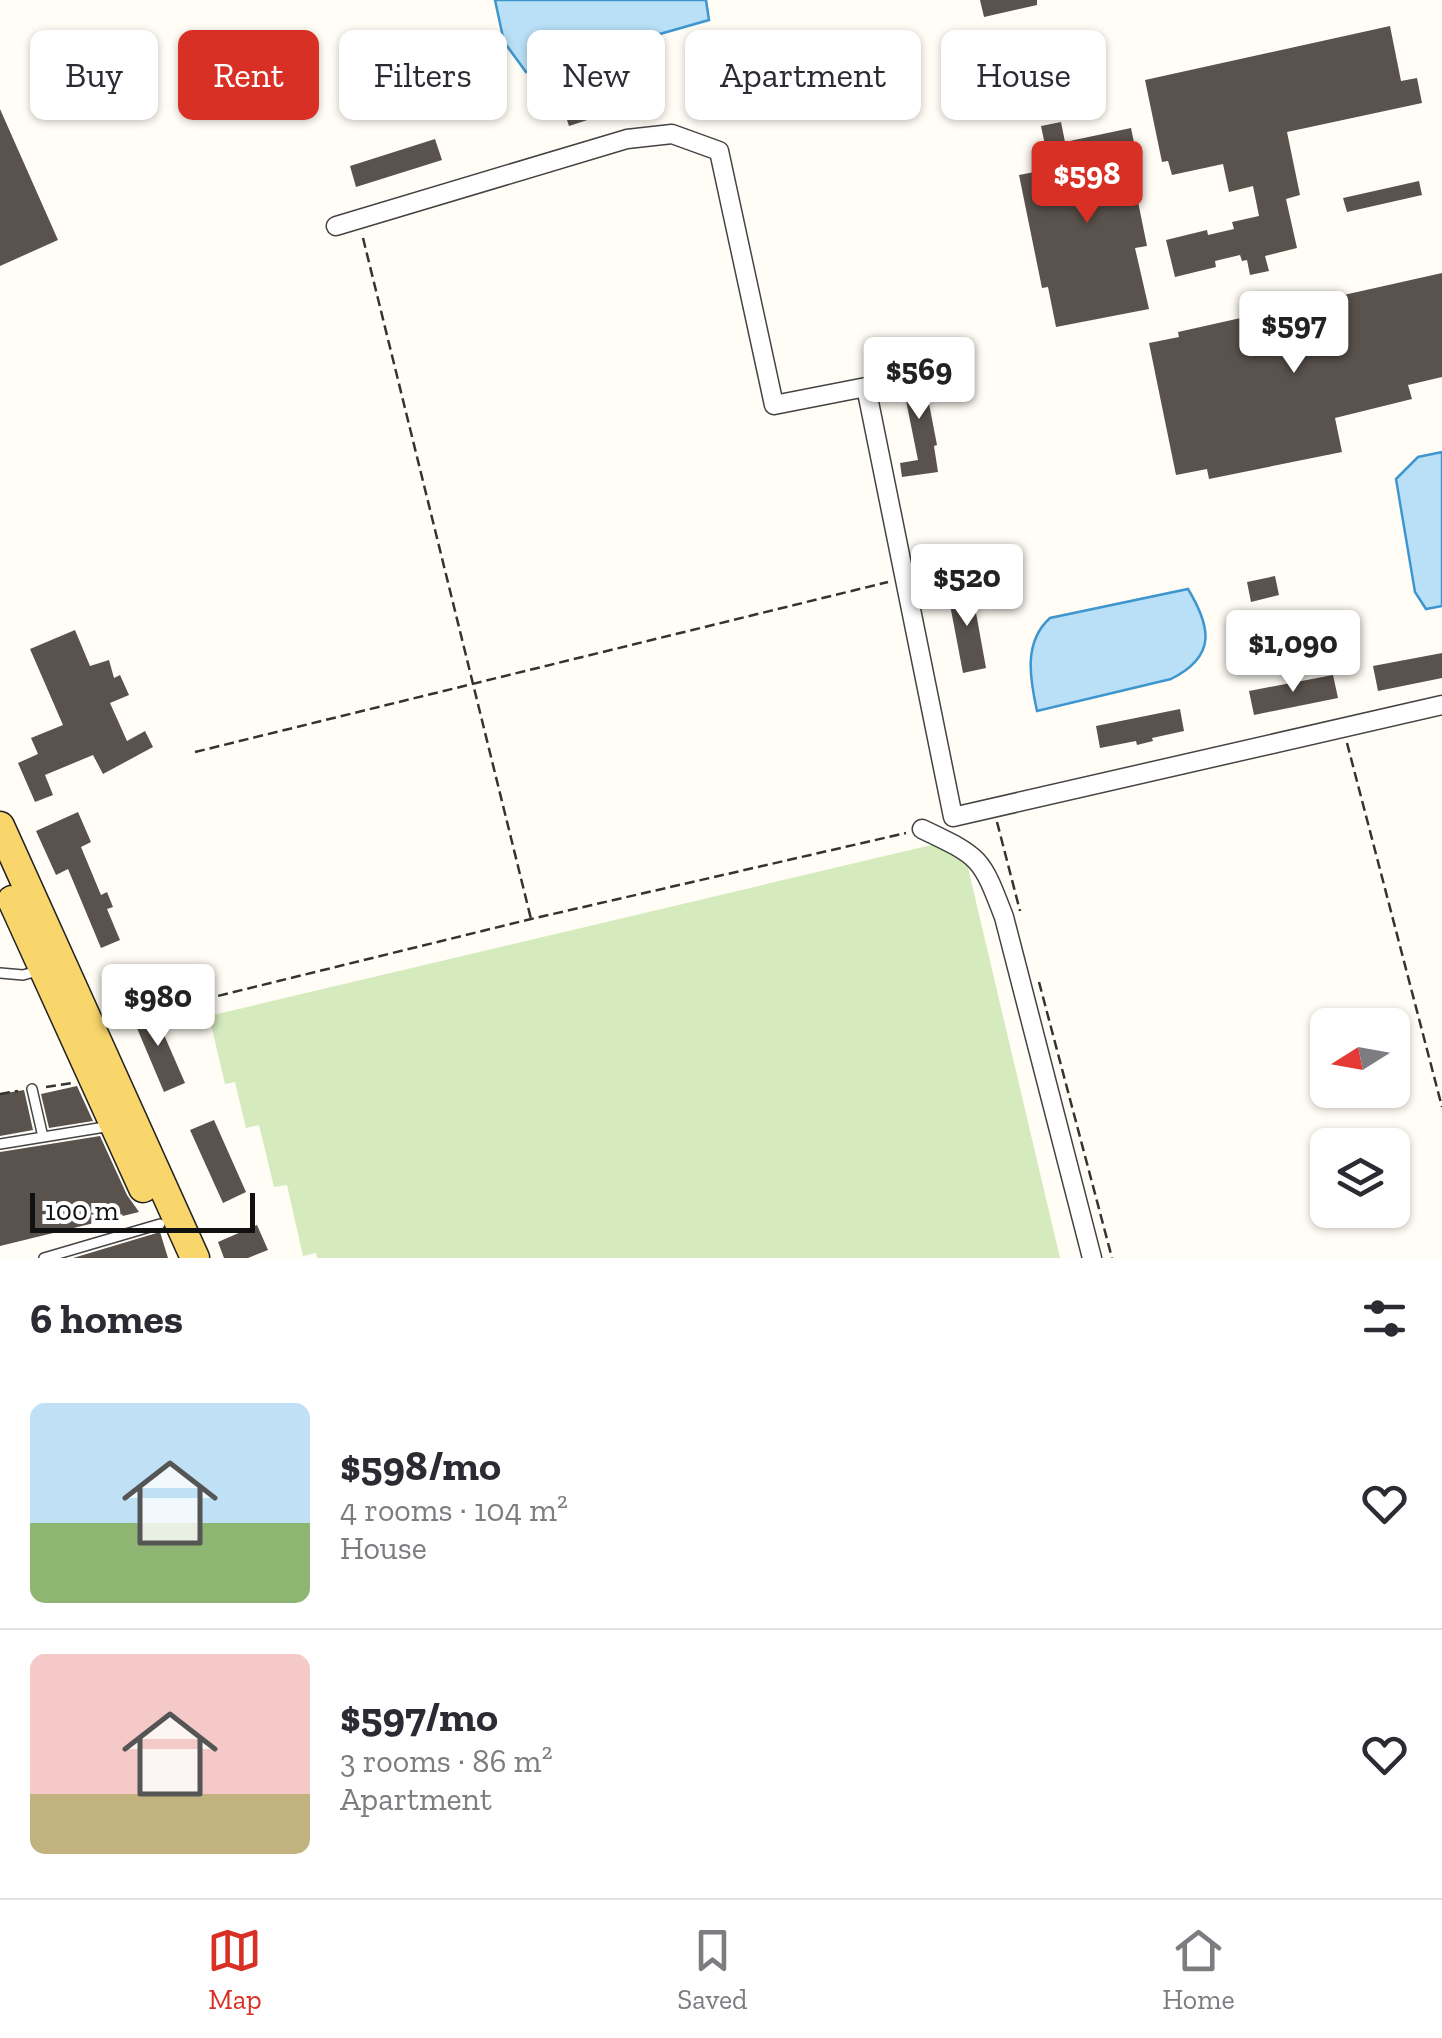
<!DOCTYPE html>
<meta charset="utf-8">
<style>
body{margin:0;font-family:"Zilla Slab",serif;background:#f7f7f7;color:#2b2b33;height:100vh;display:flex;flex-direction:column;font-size:38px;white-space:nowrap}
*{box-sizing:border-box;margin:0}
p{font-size:32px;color:#7c7c81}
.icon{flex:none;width:55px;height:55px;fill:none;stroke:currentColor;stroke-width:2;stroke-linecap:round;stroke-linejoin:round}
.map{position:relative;height:1258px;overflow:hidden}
.side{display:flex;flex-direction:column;background:#fff;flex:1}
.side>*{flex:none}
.guide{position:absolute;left:30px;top:30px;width:1382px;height:90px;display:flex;gap:20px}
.needle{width:65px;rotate:259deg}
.buttons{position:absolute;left:1310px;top:1008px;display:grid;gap:20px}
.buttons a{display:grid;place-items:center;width:100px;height:100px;border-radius:15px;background:#fff;box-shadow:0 2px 8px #0004;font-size:50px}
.scale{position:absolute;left:30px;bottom:25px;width:225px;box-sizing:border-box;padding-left:10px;border:5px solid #111;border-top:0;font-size:28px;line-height:35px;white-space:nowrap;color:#111;-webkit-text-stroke:8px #fff;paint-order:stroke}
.price{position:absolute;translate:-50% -85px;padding:0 22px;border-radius:10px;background:#fff;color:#222;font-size:32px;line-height:65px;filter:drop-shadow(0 2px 5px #0008)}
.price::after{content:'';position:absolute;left:50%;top:60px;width:30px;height:22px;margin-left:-15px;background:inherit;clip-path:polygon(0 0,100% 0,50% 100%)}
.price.active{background:#d93025;color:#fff}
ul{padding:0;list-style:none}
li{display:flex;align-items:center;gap:30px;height:250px;padding:0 30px}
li+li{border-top:2px solid #e1e1e2}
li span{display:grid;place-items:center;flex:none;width:280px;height:200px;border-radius:15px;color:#555}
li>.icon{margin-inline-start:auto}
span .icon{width:120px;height:120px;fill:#fffc;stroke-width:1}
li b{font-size:42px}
h2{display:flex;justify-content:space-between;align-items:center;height:120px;padding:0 30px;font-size:42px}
.tag{padding:0 35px;border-radius:15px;background:#fff;box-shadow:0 2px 8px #0004;font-size:35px;line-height:90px}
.tag.active{background:#d93025;color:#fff}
.dock{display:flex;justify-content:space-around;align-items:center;height:140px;border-top:2px solid #e1e1e2;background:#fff;font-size:28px;color:#7c7c81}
.dock a{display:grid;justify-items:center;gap:5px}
.dock .active{color:#d93025}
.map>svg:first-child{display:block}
</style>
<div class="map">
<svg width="1442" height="1258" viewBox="0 0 1442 1258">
<rect width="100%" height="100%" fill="#fffdf5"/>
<path fill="#d5ebbd" d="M961 838 1060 1258H317L316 1253 303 1256 287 1185 274 1187 259 1125 246 1128 235 1082 225 1084 209 1016Z"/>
<path fill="#b9e0f7" stroke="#3f96cf" stroke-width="2.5" d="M495 0H706L709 20 526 72 504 42Z
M1442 452V606L1426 609 1415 592 1396 479 1418 457Z
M1188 589C1211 627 1217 656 1171 679L1037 711C1030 679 1023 642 1050 618Z"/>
<path fill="#5a524d" d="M980 0H1037V5L984 17Z
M1390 26 1401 81 1417 78 1422 103 1287 132 1300 195 1286 199 1297 248 1265 256 1269 271 1250 275 1247 260 1242 261 1240 255 1215 261 1216 267 1175 277 1166 240 1207 230 1208 235 1234 229 1232 222 1259 216 1253 186 1229 192 1223 164 1172 175 1168 161 1162 162 1145 80Z
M1018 64 1025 97 1002 102 996 69Z
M647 74 655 98 569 126 561 102Z
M0 109 58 240 0 266Z
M1061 122 1065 142 1131 128 1140 171 1132 172 1147 246 1135 248 1149 309 1056 327 1048 287 1042 288 1019 175 1050 169 1041 126Z
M435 139 442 160 356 187 350 166Z
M1419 181 1422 195 1347 212 1343 198Z
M1442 273V377L1408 385 1412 399 1335 418 1342 452 1209 479 1207 469 1176 475 1149 343 1179 337 1178 332Z
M921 362 937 445 934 446 938 472 902 477 900 463 918 460 899 366Z
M1275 576 1279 595 1251 602 1247 582Z
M971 585 986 668 963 673 947 589Z
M75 630 90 666 109 660 114 678 120 675 129 695 110 703 127 741 145 731 153 747 103 774 93 755 45 775 53 795 35 802 18 763 38 754 31 738 63 725 30 649Z
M1442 653V678L1378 691 1373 666Z
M1333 675 1338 698 1254 715 1249 691Z
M1180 709 1184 731 1152 738 1153 741 1137 745 1136 741 1100 748 1096 726Z
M78 812 91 842 81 847 101 895 107 892 113 907 107 909 120 940 101 948 68 869 56 875 36 831Z
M151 1005 185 1083 164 1092 131 1014Z
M77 1086 93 1121 49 1128 41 1094Z
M24 1090 33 1130 0 1136V1094Z
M214 1120 246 1192 223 1203 190 1130Z
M100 1136 127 1195 139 1212 0 1246V1152Z
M257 1225 268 1250 248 1258H224L218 1242Z
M160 1232 168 1258H73Z"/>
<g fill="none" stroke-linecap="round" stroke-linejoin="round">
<g stroke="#444" stroke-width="12">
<path id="lane" d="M0 973 23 975 41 970
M32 1089 43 1137
M0 1144 111 1126
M44 1258 160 1224"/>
</g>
<g stroke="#444" stroke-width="21">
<path id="street" d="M336 226 627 139 672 134 719 151 774 405 866 387 953 817 1442 705
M922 829C981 857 981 857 1004 917L1092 1258"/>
</g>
<g stroke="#222" stroke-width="31">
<path id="primary" d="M0 826 195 1258
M12 900 143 1188"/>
</g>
<path stroke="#333" stroke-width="2.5" stroke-dasharray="10 5" stroke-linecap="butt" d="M363 238 531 919
M1347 743 1442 1107
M195 752 888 582
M997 822 1020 911
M1039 982 1112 1258
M189 1003 531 919 906 833
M46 1087 73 1083
M0 1094 18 1091"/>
<use href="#lane" stroke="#fff" stroke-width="9"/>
<use href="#street" stroke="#fff" stroke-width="18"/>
<use href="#primary" stroke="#f9d66b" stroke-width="28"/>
</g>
</svg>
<div class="buttons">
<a><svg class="needle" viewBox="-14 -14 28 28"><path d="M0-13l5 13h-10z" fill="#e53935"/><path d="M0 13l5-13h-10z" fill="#7c7c81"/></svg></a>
<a><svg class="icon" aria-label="layers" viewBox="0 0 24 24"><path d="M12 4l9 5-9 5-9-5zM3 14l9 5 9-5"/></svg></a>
</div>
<div class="scale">100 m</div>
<b class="price active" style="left:1087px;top:226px">$598</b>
<b class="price" style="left:1294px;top:376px">$597</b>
<b class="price" style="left:919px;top:422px">$569</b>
<b class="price" style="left:967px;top:629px">$520</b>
<b class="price" style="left:1293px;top:695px">$1,090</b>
<b class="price" style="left:158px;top:1049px">$980</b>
<div class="guide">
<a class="tag">Buy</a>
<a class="tag active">Rent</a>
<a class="tag">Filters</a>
<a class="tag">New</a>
<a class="tag">Apartment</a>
<a class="tag">House</a>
</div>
</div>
<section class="side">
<h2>6 homes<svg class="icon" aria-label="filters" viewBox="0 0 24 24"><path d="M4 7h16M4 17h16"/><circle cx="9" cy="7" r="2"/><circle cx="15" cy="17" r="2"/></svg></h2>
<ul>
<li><span style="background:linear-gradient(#bfe0f5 60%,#8fb573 0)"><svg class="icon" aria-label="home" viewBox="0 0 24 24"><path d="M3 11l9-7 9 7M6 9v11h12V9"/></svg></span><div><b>$598/mo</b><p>4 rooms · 104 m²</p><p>House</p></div><svg class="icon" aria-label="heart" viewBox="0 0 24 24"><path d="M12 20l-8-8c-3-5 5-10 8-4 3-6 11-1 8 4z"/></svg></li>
<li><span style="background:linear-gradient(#f6c9c9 70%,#c2b280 0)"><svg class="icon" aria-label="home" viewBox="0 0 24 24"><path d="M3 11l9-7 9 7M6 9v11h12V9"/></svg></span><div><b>$597/mo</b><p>3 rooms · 86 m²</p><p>Apartment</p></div><svg class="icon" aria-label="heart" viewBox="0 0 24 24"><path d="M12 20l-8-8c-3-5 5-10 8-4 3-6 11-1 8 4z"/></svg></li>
</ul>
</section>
<nav class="dock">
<a class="active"><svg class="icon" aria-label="map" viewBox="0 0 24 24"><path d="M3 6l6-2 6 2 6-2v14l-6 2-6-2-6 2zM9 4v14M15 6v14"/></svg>Map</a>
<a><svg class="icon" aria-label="saved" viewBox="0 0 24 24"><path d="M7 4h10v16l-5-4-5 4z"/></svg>Saved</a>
<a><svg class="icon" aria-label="home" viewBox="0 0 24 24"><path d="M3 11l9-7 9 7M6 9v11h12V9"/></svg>Home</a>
</nav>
